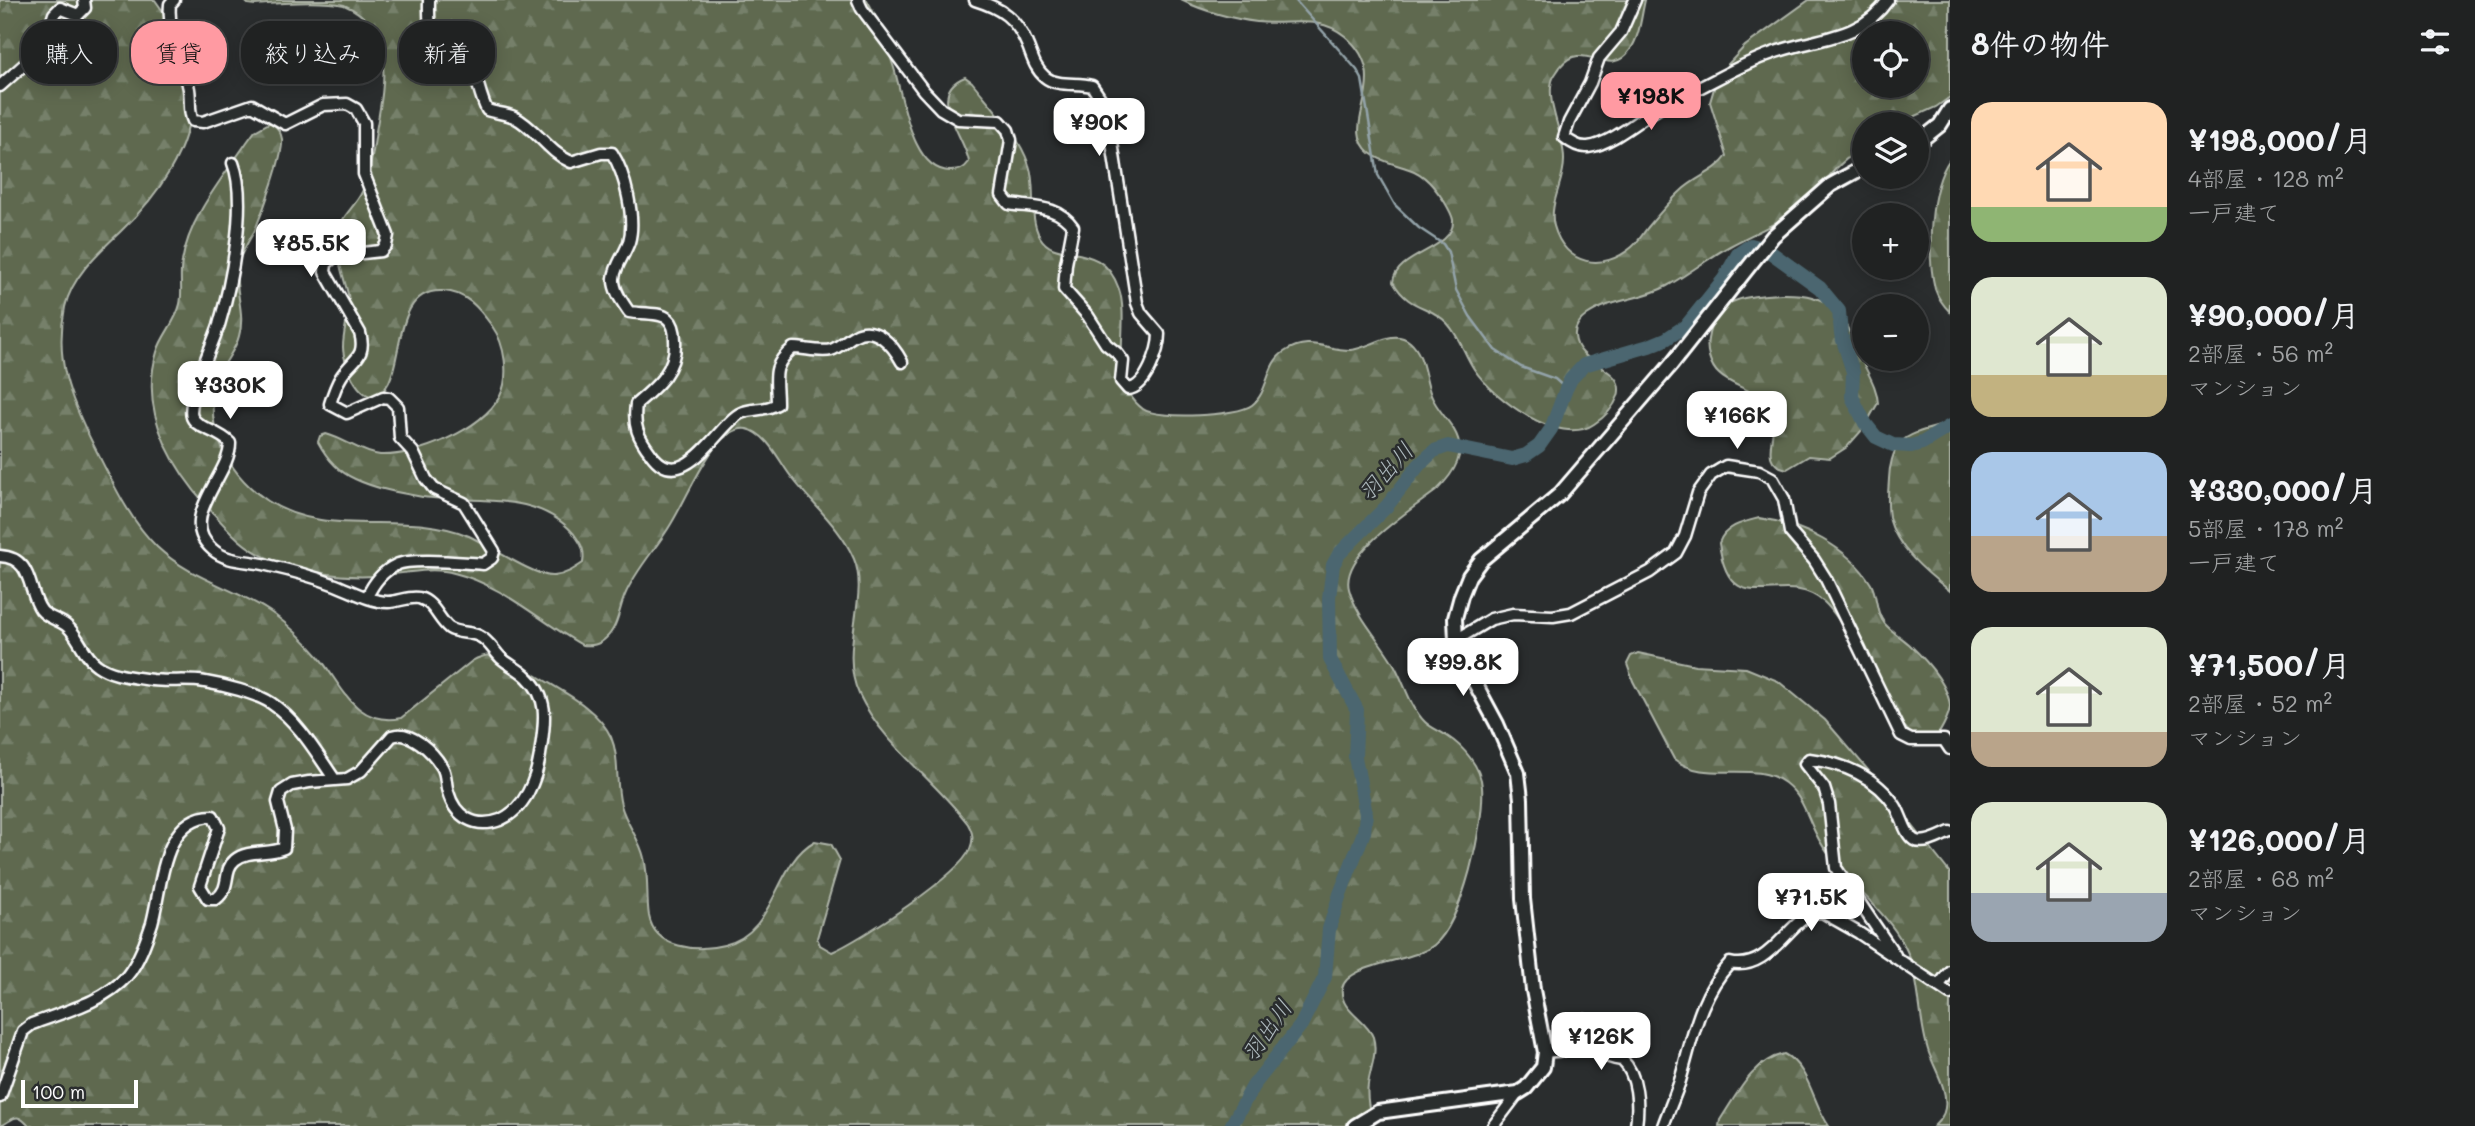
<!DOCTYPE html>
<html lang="ja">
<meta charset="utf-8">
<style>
body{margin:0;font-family:Mali,"Klee One",sans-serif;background:#282a2a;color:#f1f3f6;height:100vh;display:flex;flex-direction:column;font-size:26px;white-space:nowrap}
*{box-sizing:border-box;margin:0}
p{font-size:23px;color:#a2a4a5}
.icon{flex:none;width:38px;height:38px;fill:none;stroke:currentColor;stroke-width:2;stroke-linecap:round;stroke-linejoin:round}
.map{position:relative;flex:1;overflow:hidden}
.panel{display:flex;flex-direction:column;background:#202222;width:525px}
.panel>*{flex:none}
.guide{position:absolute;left:21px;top:21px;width:665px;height:63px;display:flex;gap:14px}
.fabs{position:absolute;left:1852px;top:21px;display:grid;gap:14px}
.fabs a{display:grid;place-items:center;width:77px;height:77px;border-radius:50%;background:#202222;box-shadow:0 4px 18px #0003,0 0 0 2px #3d3f40;font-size:35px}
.scale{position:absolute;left:21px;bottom:18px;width:117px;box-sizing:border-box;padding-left:7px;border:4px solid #fff;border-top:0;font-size:19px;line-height:24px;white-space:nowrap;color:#fff;-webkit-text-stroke:5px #2a2d2e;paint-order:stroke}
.price{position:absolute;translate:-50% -60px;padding:0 16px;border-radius:14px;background:#fff;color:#222;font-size:23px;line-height:46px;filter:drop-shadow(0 2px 4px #0008)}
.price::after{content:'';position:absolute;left:50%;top:42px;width:21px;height:16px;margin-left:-10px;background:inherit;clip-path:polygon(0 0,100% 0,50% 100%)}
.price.current{background:#ff9aa2;color:#111}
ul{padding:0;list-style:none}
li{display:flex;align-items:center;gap:21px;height:175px;padding:0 21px}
li span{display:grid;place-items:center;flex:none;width:196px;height:140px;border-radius:21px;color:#555}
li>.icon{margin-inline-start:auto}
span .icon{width:84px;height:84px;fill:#fffc;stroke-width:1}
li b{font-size:30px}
h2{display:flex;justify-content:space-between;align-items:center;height:84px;padding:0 21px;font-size:30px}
.tag{padding:0 24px;border-radius:28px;background:#202222;box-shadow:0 4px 18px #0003,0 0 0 2px #3d3f40;font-size:24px;line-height:63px}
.tag.current{background:#ff9aa2;color:#111}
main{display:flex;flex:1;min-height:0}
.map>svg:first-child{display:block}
</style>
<main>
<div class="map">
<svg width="1950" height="1126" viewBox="0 0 1950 1126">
<defs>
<pattern id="forest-firs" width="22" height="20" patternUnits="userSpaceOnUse" patternTransform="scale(1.75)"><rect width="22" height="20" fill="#5e6950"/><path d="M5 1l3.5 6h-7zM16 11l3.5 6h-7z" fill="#76806a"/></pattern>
</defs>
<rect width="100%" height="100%" fill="#2a2d2e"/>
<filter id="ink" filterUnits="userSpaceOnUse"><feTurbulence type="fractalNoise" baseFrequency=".0143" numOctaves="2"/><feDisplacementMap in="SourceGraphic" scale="14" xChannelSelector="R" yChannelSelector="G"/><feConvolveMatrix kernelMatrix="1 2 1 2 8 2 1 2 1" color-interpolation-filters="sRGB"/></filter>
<g filter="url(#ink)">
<path fill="url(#forest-firs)" stroke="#aeb4a8" stroke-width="2" fill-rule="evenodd" d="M0 0H155C174 25 178 43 185 73 187 81 191 90 191 98 192 149 156 198 121 231 99 252 72 276 65 307 54 360 70 398 93 444 111 479 129 520 157 547 193 581 238 588 276 616 291 627 306 642 318 656 342 685 355 727 401 718L472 661C495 647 514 661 534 674 561 691 597 707 611 737 620 758 615 783 621 805 626 824 640 839 644 858 649 877 646 897 649 916 655 949 697 952 724 945 777 933 773 864 815 841L831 844 840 860 817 938 820 945 832 952C860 940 960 875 970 849 974 839 973 833 968 824 935 780 883 745 859 694 838 649 870 597 854 559 841 528 813 505 793 479 780 464 769 434 747 429 736 427 723 437 716 446 700 465 685 501 671 524 657 548 636 569 625 595 619 609 618 627 606 638 599 645 592 646 582 645 539 621 503 585 454 573 430 566 399 575 375 576 341 578 307 572 276 561 245 551 227 529 207 506 170 464 139 410 157 352 162 335 176 322 180 304 183 291 179 276 182 262 189 217 222 179 247 142L255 131 271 122C276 126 281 132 282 139 284 155 262 213 255 230 250 239 244 248 240 258 230 284 247 310 239 336 236 349 225 361 220 373 199 421 227 474 268 501 328 540 405 509 469 536 488 545 537 578 554 576 565 575 574 569 583 563 585 550 582 545 574 534 536 490 474 504 423 497 400 493 376 489 355 479 339 472 326 457 318 442L320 436 326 434C345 439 361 453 380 455 416 457 483 429 500 396 510 376 505 344 492 326 479 308 466 292 443 291 396 288 403 353 389 382 369 422 343 368 343 347 343 329 351 311 348 294 344 277 333 249 337 232 341 216 355 207 362 192 371 173 373 151 376 131 384 87 397 27 344 5 322 0 279 3 255 5L248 4 244 0H867C879 20 886 43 893 65 903 93 910 172 951 171 959 171 964 169 969 162 966 138 924 93 965 77L972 82C992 107 1019 135 1029 165 1037 187 1028 217 1040 237 1056 265 1101 237 1119 289 1131 326 1106 382 1143 409 1158 420 1238 416 1252 405 1269 392 1266 363 1284 352 1310 335 1325 350 1350 350 1370 349 1392 327 1410 342 1425 355 1424 378 1431 395 1436 408 1447 418 1454 430 1468 453 1454 473 1437 490 1413 509 1340 553 1349 589 1356 615 1378 638 1392 661 1404 680 1409 706 1425 722 1431 728 1440 731 1447 736 1463 746 1481 767 1482 787 1485 822 1462 923 1434 945 1414 962 1346 963 1342 989 1339 1010 1367 1020 1373 1037 1378 1053 1370 1069 1368 1084 1366 1098 1370 1113 1373 1126H29C15 1110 14 1120 0 1126Z
M1181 0H1645C1641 17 1640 36 1630 50 1609 81 1583 37 1560 67 1558 71 1553 76 1552 81 1546 103 1564 135 1564 159 1565 181 1548 204 1554 226 1565 266 1603 272 1632 247 1639 241 1643 233 1649 226 1659 214 1669 202 1681 191 1695 177 1716 172 1727 156L1710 102 1718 75 1745 46 1809 0H1950V97L1936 107 1898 124H1864V145C1853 154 1841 162 1832 173 1820 188 1811 199 1795 211 1775 225 1752 234 1730 246 1708 258 1689 274 1667 286 1642 300 1610 299 1587 315 1580 320 1574 327 1575 336 1577 366 1627 367 1618 396 1614 407 1605 417 1594 424 1560 448 1493 398 1474 369 1464 354 1460 337 1447 323 1429 304 1410 311 1393 282 1396 253 1455 250 1453 220 1452 214 1447 206 1444 201 1435 188 1425 174 1409 169 1396 164 1381 162 1370 153 1336 125 1397 80 1345 36 1319 14 1288 26 1257 22 1233 19 1203 11 1181 0ZM1864 33H1916V86H1864Z
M1950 159V312C1944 306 1938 298 1935 289 1927 255 1929 188 1950 159Z
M1781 294C1834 293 1842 313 1861 358 1867 373 1877 386 1878 403L1863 429 1847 447 1830 458 1809 456 1787 469C1755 463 1781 431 1771 410 1763 391 1733 388 1719 374 1710 366 1706 350 1708 339 1715 296 1744 297 1781 294Z
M1950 423V591C1927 573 1896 548 1889 517 1887 505 1888 491 1889 479 1889 468 1893 451 1900 443 1911 431 1935 428 1950 423Z
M1759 518C1801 524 1848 546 1871 584 1878 597 1875 612 1885 624 1892 632 1901 637 1909 644 1925 659 1948 683 1950 706 1950 713 1946 720 1943 726 1938 736 1931 744 1920 744 1893 717 1876 685 1857 652 1847 635 1838 615 1824 602 1783 565 1730 627 1719 543 1725 526 1743 522 1759 518Z
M1638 653 1695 665 1746 668 1778 681 1825 720 1874 777 1950 873V1126H1934C1939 1121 1944 1116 1945 1108 1948 1089 1935 1070 1929 1053 1917 1018 1922 978 1904 945 1881 903 1836 876 1815 832 1806 814 1803 797 1785 783 1753 759 1706 785 1674 759L1633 681 1627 664 1631 656Z
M1784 1054C1810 1067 1813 1105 1829 1126H1719L1720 1120C1736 1096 1753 1060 1784 1054Z"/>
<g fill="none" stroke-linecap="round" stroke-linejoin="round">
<path stroke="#93a3a9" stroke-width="2.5" d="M1295 0 1357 70 1362 79 1378 175 1395 205 1419 228 1443 244 1448 252 1456 290 1470 316 1495 350 1521 367 1555 379 1566 389"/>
<path stroke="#4b666f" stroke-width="14" d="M1231 1126 1253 1086 1301 1025 1325 977 1329 929 1340 894 1364 832 1366 814 1355 757 1357 710 1330 659 1329 598 1333 565 1339 554 1387 506 1419 465 1434 451 1448 446 1512 459 1526 455 1539 446 1551 429 1566 389 1571 379 1584 365 1649 346 1666 339 1687 325 1724 279 1738 254 1751 245 1766 249 1820 288 1839 311 1841 334 1853 372 1852 397 1865 423 1876 437 1893 445 1911 446 1922 443 1950 426"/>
<g stroke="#fff" stroke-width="15">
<path id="minor" d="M174 0 170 4C167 35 183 59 189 89 191 101 188 111 193 121L203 122 252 105 285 124 323 105 347 104 356 109 364 123V174L388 235 386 245 381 251 335 256 326 264 325 272 360 333C367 358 352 359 341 377 336 385 333 394 330 404L347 413 383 397 389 398 398 407 400 438 413 452 426 479 434 489 464 503 494 551 492 558 483 564C464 563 411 557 396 565 383 571 373 584 367 597
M429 0C429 9 428 24 432 33 439 48 461 50 470 64 478 77 479 95 487 110 495 113 506 113 514 117 536 128 548 152 571 162L601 153H612C625 173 636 219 629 242 625 254 615 266 614 278 613 290 623 303 629 312 639 314 661 312 668 319 674 324 675 333 675 340 677 370 656 387 636 404 633 426 638 437 651 454 683 498 719 423 741 413 752 408 765 411 777 404 777 378 770 367 793 348 804 348 821 353 831 350 840 347 847 339 855 335 875 324 893 345 902 362
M858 0 862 9 923 90 941 109 958 119 1000 121 1008 130 1011 140 1002 195 1009 204C1034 208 1058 205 1073 227L1066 264 1064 289 1088 316 1106 344 1117 353 1123 361 1121 381 1128 389C1146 388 1159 350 1159 334L1141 313 1137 303 1109 123 1100 98 1092 86C1077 82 1057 87 1045 77 1034 68 1032 55 1027 44 1016 18 1001 8 975 0
M1635 0 1621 32 1599 58 1590 83 1569 122 1564 137C1570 142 1579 148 1588 147 1607 145 1633 125 1649 114 1664 105 1681 96 1697 89 1721 77 1745 63 1770 54 1814 37 1859 42 1888 0
M0 86 43 48 54 14 60 8 78 15 85 8 84 0
M0 556C34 558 27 591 41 610 48 619 60 619 68 627 79 637 84 656 97 665 112 676 134 677 152 680 170 682 188 679 205 682 223 685 256 693 271 703 298 721 317 754 335 780
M1456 640 1491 619 1513 614 1553 616 1571 613 1650 572 1676 553 1685 536 1698 493 1711 475 1726 466 1759 471 1772 478 1784 499 1790 532 1814 560 1826 579 1901 735 1911 740H1944L1950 749
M1895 955 1836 868 1829 804 1824 788 1805 764 1809 759C1843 763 1877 777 1896 807 1902 817 1905 834 1914 840 1924 846 1941 836 1950 832
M1939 985 1950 971
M1545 1052C1570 1049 1579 1053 1580 1023L1583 1020 1590 1021C1602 1044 1591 1056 1622 1060 1638 1075 1639 1105 1636 1126
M0 1097 23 1031 32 1024C63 1012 104 1002 127 976 139 961 146 941 152 923 162 887 162 816 213 816L219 828 200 886 208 899H216C232 887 222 871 235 860 248 849 269 855 284 848L285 830 278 802 281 792 292 785 309 782 347 779 361 771 392 736C410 729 433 752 442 767 447 775 445 784 448 792 455 817 475 829 500 820 525 809 536 780 540 755 544 725 551 700 527 677 519 669 509 665 501 658 494 651 488 640 479 636 469 631 458 634 449 628 438 619 434 602 419 598 409 596 398 602 388 602 370 602 350 590 333 584 312 576 289 570 267 565 249 560 227 563 212 549 176 518 231 475 230 443 218 430 197 429 192 417 186 403 213 343 219 325 231 285 248 201 233 163
M1493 1126 1518 1093
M1663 1126C1668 1112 1674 1098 1679 1084 1692 1042 1698 997 1730 963 1773 973 1792 910 1822 912L1859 933 1950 994"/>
</g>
<g stroke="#fff" stroke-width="18">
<path id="tertiary" d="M1916 144 1940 125 1950 109
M1355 1126 1378 1112 1518 1093 1526 1088 1543 1067 1545 1052 1533 990 1523 899 1521 799 1518 773 1497 724 1462 659 1456 640 1455 618 1461 596 1469 576 1481 560 1560 494 1671 365 1773 236 1831 185 1864 167"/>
</g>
<use href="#minor" stroke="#2a2d2e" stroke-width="10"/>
<use href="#tertiary" stroke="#2a2d2e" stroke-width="12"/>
</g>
</g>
<g text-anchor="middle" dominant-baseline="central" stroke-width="5" stroke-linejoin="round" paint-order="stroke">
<g font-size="23" font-style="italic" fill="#aebabe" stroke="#2a2d2e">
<text transform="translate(1385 471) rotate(-48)">羽出川</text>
<text transform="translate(1266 1030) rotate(-55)">羽出川</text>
</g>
</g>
</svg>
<div class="fabs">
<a><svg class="icon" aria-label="locate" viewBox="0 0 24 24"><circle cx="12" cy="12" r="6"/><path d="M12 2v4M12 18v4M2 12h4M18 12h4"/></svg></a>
<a><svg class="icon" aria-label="layers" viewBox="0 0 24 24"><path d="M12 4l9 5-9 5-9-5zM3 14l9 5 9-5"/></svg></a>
<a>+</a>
<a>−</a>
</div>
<div class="scale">100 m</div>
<b class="price current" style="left:1651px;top:132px">¥198K</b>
<b class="price" style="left:1099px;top:158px">¥90K</b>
<b class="price" style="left:311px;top:279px">¥85.5K</b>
<b class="price" style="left:230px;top:421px">¥330K</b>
<b class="price" style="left:1737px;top:451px">¥166K</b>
<b class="price" style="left:1463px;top:698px">¥99.8K</b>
<b class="price" style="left:1811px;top:933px">¥71.5K</b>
<b class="price" style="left:1601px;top:1072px">¥126K</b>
<div class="guide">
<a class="tag">購入</a>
<a class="tag current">賃貸</a>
<a class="tag">絞り込み</a>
<a class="tag">新着</a>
</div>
</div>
<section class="panel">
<h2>8件の物件<svg class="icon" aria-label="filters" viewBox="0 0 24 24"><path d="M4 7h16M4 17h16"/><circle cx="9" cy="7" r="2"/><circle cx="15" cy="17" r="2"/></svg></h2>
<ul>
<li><span style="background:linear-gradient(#ffd9b3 75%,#8fb573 0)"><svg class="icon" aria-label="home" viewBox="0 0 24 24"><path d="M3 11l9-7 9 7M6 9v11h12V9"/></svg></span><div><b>¥198,000/月</b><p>4部屋 · 128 m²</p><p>一戸建て</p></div></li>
<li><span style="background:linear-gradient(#dfe7d0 70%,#c2b280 0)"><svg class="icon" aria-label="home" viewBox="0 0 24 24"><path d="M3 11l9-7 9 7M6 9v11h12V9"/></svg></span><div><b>¥90,000/月</b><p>2部屋 · 56 m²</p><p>マンション</p></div></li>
<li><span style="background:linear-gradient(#a9c7e8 60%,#b9a48a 0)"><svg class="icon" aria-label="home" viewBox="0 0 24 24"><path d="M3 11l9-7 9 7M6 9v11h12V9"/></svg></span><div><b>¥330,000/月</b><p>5部屋 · 178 m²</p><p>一戸建て</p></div></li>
<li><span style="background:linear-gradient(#dfe7d0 75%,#b9a48a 0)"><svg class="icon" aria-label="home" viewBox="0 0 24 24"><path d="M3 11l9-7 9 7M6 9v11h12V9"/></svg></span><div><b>¥71,500/月</b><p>2部屋 · 52 m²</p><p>マンション</p></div></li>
<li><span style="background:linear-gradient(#dfe7d0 65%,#9aa5b1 0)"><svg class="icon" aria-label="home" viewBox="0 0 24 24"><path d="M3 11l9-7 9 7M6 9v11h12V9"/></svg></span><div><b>¥126,000/月</b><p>2部屋 · 68 m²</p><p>マンション</p></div></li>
</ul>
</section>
</main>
